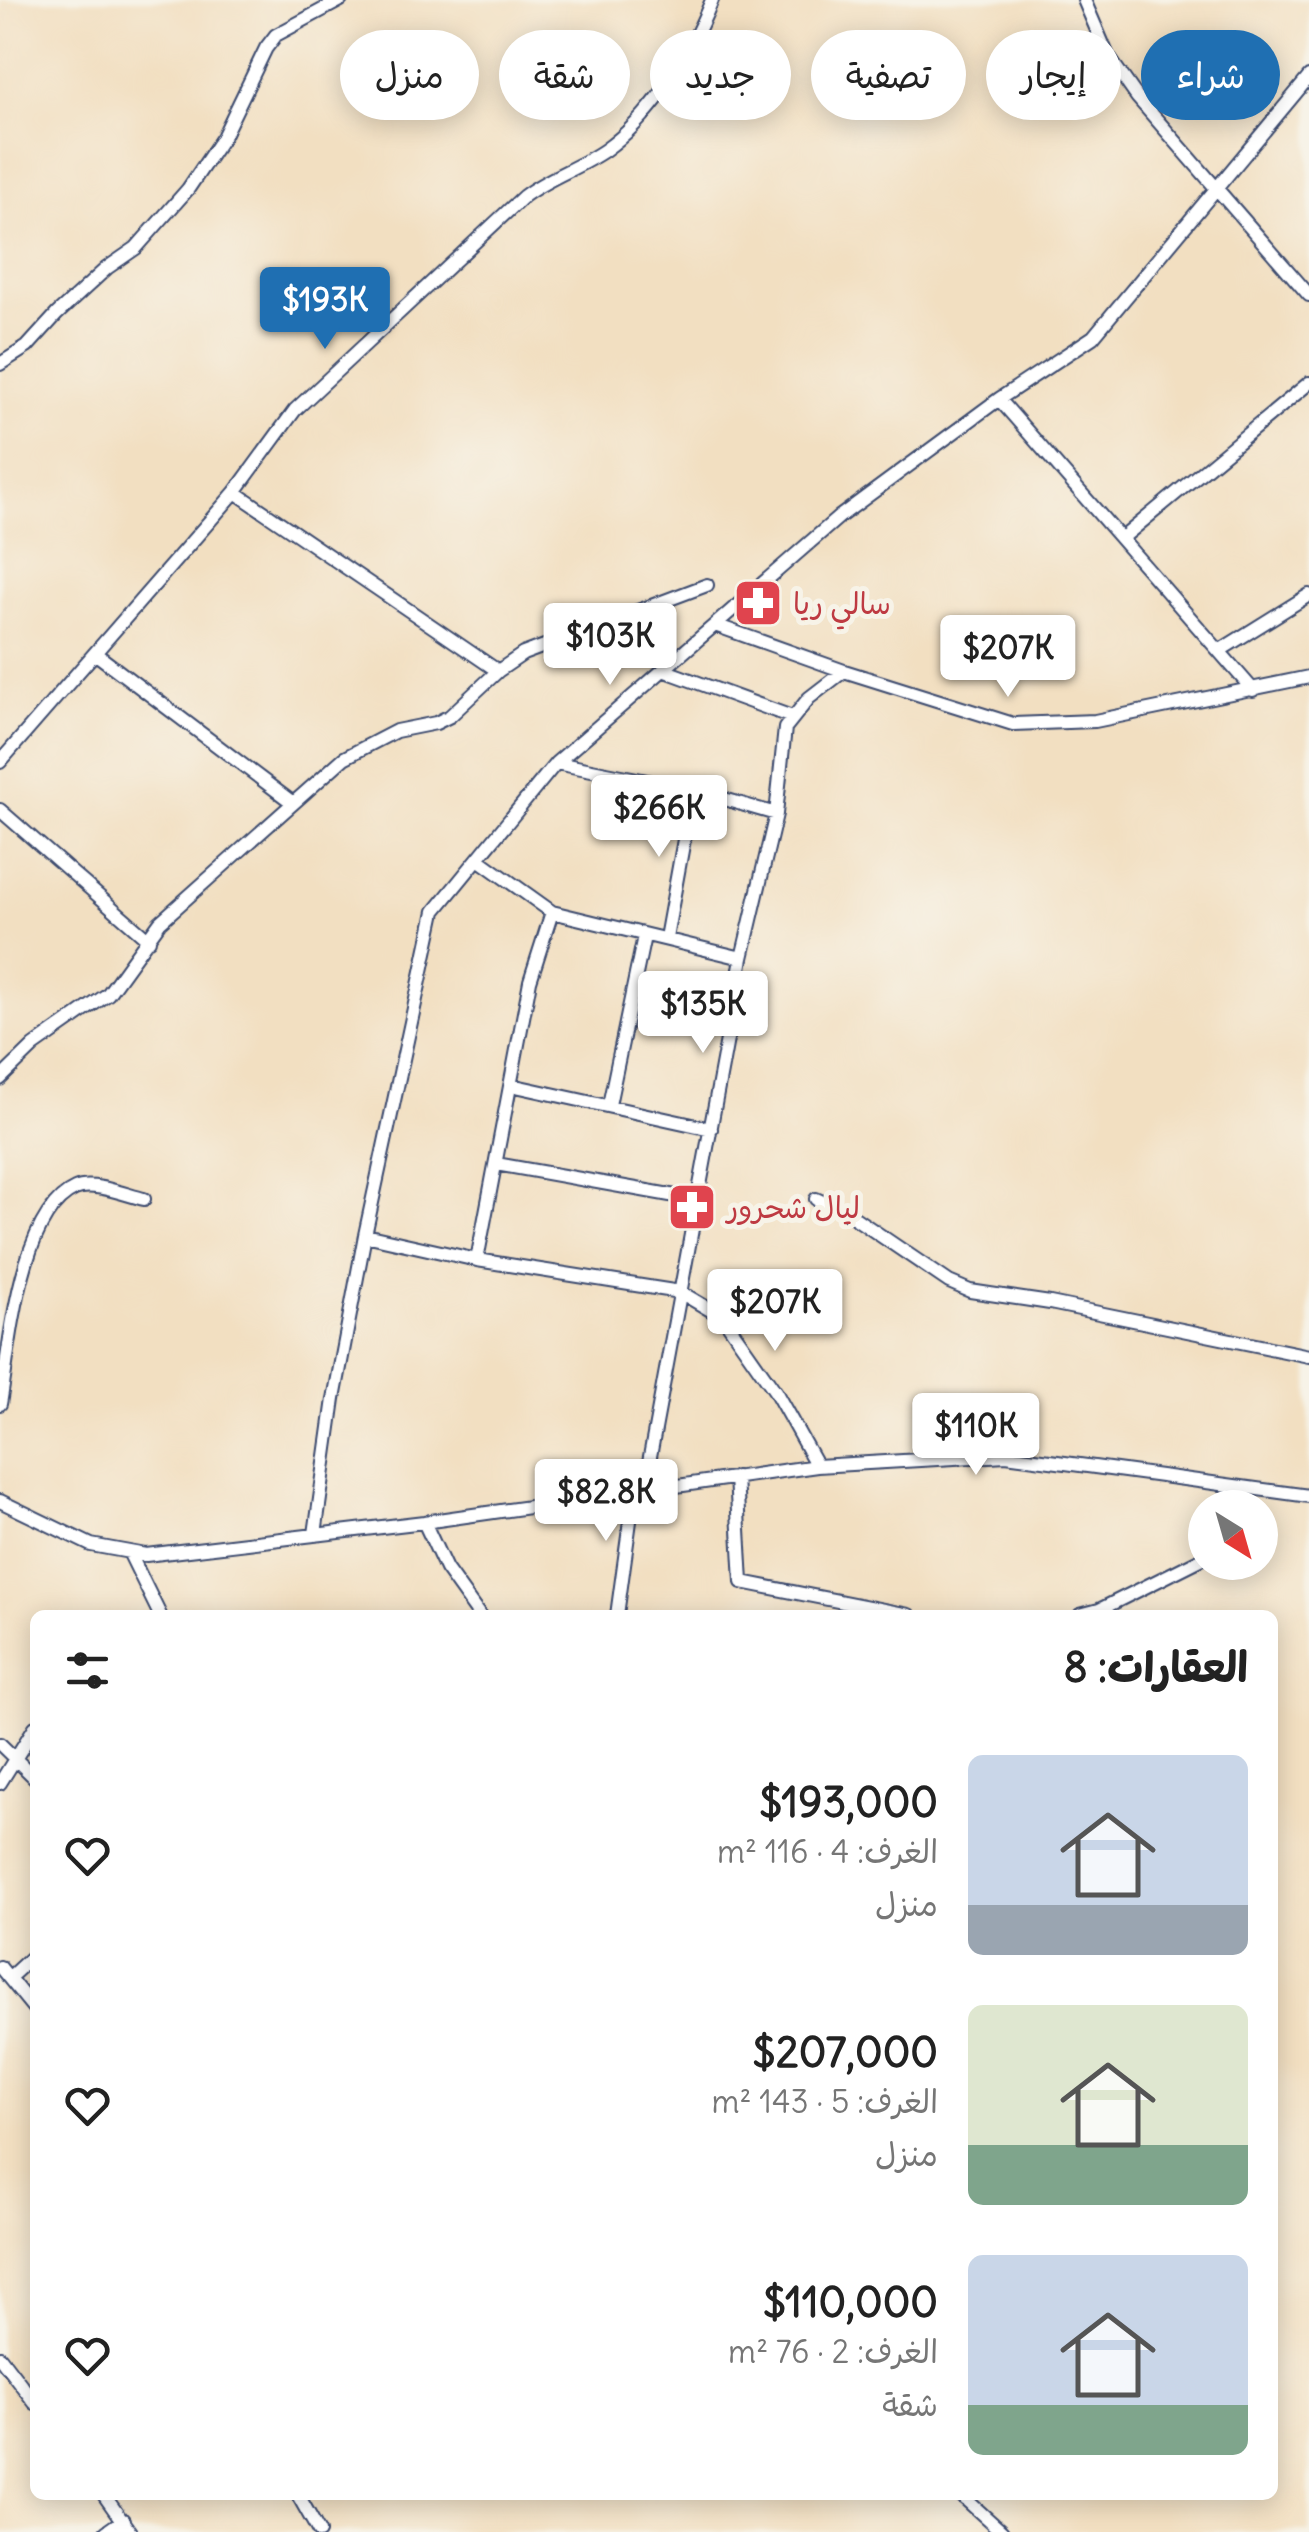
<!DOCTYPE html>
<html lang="ar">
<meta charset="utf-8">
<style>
body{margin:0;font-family:Delius,"Playpen Sans Arabic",sans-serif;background:#f2f2f2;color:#222;direction:rtl;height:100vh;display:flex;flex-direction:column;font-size:38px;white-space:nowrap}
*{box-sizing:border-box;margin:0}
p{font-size:32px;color:#767676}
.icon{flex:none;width:55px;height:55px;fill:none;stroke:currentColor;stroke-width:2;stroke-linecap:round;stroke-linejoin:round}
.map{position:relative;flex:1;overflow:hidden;direction:ltr}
.sheet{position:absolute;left:30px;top:1610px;width:1248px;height:890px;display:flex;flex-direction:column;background:#fff;border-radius:15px;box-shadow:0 5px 25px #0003;direction:rtl}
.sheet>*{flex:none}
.hud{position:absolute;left:30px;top:30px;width:1250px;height:90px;direction:rtl;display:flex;gap:20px}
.needle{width:65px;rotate:143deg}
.buttons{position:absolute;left:1188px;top:1490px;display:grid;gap:20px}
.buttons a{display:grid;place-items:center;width:90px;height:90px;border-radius:50%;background:#fff;box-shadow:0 5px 25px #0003;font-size:50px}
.price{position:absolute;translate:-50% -85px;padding:0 22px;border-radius:10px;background:#fff;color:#222;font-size:32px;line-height:65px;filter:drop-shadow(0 2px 5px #0008)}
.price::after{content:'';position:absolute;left:50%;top:60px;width:30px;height:22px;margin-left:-15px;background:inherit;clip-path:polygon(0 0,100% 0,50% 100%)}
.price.selected{background:#1f6fb2;color:#fff}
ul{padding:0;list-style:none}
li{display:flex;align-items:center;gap:30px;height:250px;padding:0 30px}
li span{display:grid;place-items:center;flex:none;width:280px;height:200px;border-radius:15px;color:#555}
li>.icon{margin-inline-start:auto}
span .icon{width:120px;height:120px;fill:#fffc;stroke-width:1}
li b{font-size:42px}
h2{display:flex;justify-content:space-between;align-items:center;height:120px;padding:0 30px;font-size:42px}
.chip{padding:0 35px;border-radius:45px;background:#fff;box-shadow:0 5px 25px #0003;font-size:35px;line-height:90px}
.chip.selected{background:#1f6fb2;color:#fff}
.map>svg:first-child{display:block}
</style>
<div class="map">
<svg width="1309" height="2532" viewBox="0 0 1309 2532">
<rect width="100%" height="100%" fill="#f7f3e8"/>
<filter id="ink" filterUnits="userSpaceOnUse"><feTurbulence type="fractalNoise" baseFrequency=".01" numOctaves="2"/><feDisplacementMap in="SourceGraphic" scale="20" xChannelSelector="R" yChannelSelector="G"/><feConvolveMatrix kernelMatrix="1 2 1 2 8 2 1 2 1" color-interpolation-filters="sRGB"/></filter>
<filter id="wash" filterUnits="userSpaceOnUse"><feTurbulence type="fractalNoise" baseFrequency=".0048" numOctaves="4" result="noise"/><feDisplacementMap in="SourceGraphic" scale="40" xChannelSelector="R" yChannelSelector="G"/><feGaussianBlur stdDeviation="2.25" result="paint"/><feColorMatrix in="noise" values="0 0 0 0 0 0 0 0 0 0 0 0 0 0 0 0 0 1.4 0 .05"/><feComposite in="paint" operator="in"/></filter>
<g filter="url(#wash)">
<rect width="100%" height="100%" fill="#f2dfc1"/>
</g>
<g filter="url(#ink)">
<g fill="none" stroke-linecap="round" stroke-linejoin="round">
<g stroke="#3b496d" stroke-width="16">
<path id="minor" d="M1084 0 1108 56 1137 97 1309 295
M0 364 27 347 57 314 107 268 136 248 188 189 223 137 266 48 276 35 341 0
M999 399 1253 690
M235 492 498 671
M1121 539 1309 383
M715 625 844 671 1013 724 1095 721 1309 677
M1219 651 1309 595
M96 654 293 803
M663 670 792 717
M0 762 235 492 295 410 524 196C549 177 579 168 605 150 655 114 689 56 712 0
M556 763 693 790 776 814
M0 810 149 940
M478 859 552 912 742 958
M666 938 693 790
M0 1079 34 1046 108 994 160 922 344 758 396 731 436 723 450 716 498 671 523 654 707 585
M511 1085 711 1129
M609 1105 644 936
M496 1164 698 1200
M816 1199 849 1214 949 1282 970 1291 1050 1303 1309 1356
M365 1235 477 1260 680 1292 724 1318 775 1391 817 1466
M477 1260 530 981 552 912
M0 1404C10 1349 19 1214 75 1189 93 1181 126 1195 144 1199
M736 1477 742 1582 909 1615
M0 1501 91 1545 146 1555 424 1522 817 1466 1006 1455 1309 1496
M1238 1508 1243 1488
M424 1522 446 1569 479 1615
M315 1534 334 1399 365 1235 435 911 556 763 839 517 999 399 1093 337 1309 77
M130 1554 160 1615
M617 1615 631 1514 644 1489 742 958 776 814 785 728 809 698 844 671
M1080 1615 1099 1610 1205 1557
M0 1744 35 1778
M0 1783 35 1727
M0 1967 35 2010
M10 1977 35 1954
M0 2357 35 2403
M104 2495 130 2532
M298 2495 319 2532
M961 2495 1002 2532
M106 2532 123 2520"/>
</g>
<use href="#minor" stroke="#fff" stroke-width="12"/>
</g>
</g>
<defs>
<g id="pharmacy-square" transform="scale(2.5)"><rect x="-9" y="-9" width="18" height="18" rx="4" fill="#e0444e" stroke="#f7f3e8"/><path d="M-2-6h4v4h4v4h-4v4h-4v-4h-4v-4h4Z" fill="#fff"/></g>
</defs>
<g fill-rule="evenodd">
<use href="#pharmacy-square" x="758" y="603"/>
<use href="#pharmacy-square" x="692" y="1207"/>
</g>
<g text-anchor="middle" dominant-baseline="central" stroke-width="10" stroke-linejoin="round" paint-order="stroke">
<g font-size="30" fill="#be3a42" stroke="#f7f3e8" text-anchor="start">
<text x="793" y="603">سالي ريا</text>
<text x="727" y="1207">ليال شحرور</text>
</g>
</g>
</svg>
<div class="buttons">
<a><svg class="needle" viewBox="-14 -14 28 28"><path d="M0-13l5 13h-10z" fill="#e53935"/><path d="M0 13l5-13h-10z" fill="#767676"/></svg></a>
</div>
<b class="price selected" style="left:325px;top:352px">$193K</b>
<b class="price" style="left:610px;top:688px">$103K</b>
<b class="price" style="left:1008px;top:700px">$207K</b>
<b class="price" style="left:659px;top:860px">$266K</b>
<b class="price" style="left:703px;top:1056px">$135K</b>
<b class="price" style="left:775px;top:1354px">$207K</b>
<b class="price" style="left:976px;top:1478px">$110K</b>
<b class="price" style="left:606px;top:1544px">$82.8K</b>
<div class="hud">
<a class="chip selected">شراء</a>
<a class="chip">إيجار</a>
<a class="chip">تصفية</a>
<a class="chip">جديد</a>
<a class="chip">شقة</a>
<a class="chip">منزل</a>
</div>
<section class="sheet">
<h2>العقارات: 8<svg class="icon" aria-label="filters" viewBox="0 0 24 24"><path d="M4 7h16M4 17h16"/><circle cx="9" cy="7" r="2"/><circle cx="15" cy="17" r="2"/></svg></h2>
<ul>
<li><span style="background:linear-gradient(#c9d6e8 75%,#9aa5b1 0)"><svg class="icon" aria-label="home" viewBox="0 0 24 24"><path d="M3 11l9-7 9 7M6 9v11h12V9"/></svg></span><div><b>$193,000</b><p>الغرف: 4 · 116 m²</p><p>منزل</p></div><svg class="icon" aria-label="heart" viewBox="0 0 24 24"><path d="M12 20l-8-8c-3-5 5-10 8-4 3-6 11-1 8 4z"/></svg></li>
<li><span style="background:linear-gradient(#dfe7d0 70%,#7fa58c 0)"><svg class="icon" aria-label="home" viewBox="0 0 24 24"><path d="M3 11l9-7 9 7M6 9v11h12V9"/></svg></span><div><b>$207,000</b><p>الغرف: 5 · 143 m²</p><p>منزل</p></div><svg class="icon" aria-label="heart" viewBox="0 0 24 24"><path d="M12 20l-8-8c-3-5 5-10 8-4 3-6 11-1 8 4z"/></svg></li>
<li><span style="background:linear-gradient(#c9d6e8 75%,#7fa58c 0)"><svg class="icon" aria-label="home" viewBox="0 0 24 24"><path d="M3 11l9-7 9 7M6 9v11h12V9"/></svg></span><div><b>$110,000</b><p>الغرف: 2 · 76 m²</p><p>شقة</p></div><svg class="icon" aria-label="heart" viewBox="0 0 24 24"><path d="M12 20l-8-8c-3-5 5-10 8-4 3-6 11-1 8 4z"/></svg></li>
</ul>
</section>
</div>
